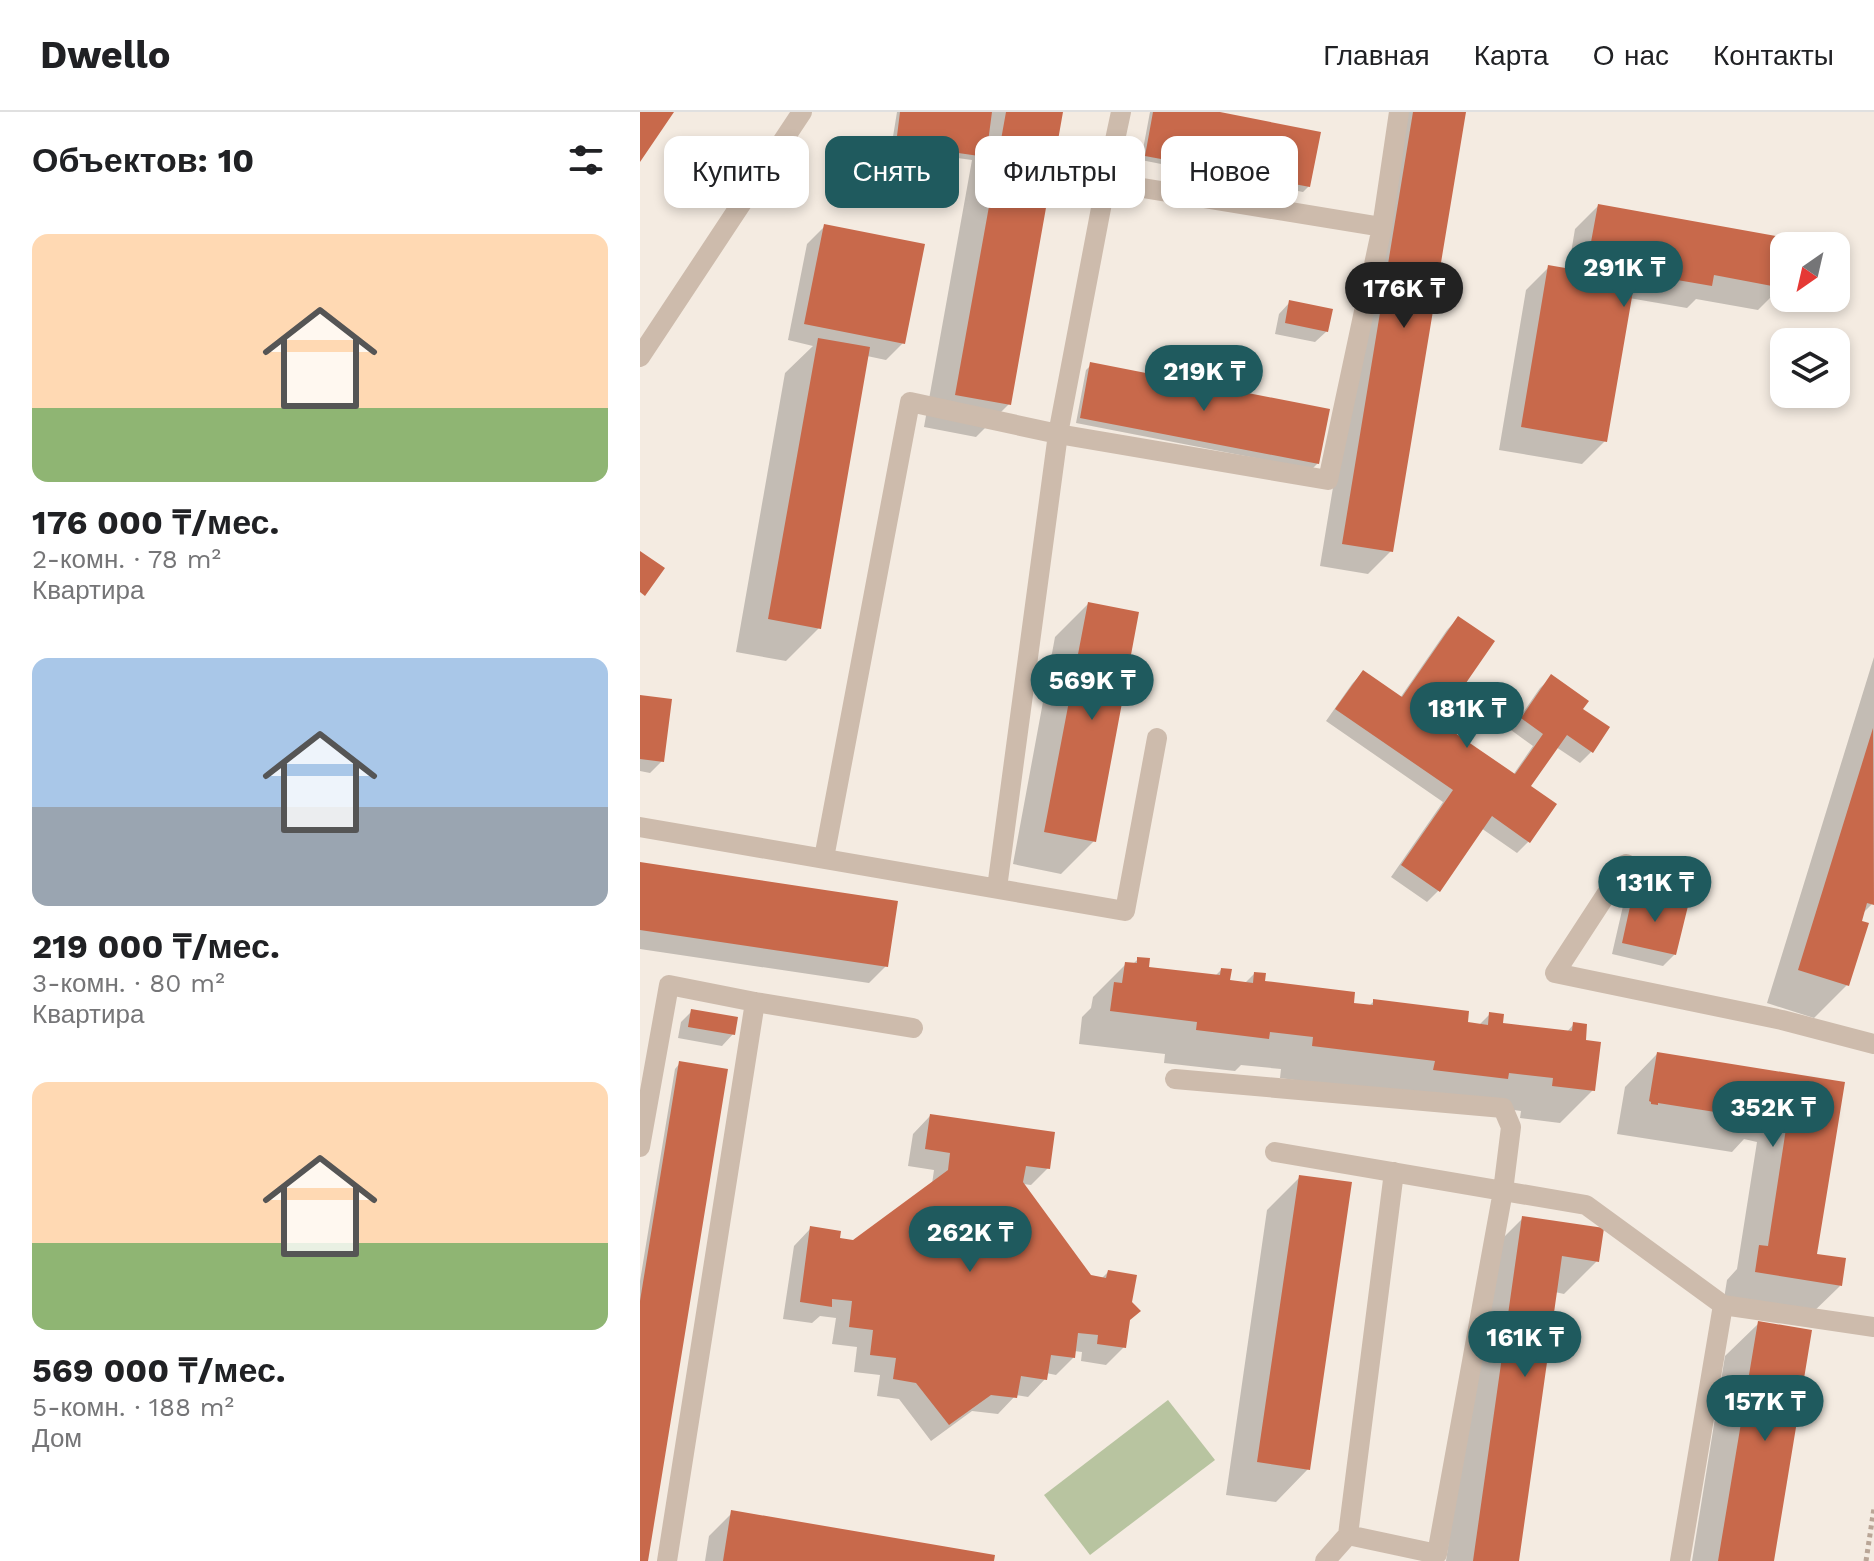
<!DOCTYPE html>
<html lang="ru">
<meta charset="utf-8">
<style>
body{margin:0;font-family:"Work Sans",sans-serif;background:#f2f2f2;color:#202124;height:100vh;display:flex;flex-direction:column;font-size:30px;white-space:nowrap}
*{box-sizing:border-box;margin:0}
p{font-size:26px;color:#757577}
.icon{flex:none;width:44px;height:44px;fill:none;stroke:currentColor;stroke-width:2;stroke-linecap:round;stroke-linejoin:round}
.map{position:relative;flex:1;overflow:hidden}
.drawer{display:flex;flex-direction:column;background:#fff;width:640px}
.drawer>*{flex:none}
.banner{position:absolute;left:24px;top:24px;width:760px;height:72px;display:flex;gap:16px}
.needle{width:52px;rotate:214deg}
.fabs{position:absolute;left:1130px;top:120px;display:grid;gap:16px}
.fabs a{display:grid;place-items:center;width:80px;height:80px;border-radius:16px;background:#fff;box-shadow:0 4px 12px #0003;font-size:40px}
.price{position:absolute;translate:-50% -68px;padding:0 18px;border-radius:28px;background:#1f5a5e;color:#fff;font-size:26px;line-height:52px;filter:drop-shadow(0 2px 4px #0008)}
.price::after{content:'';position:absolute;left:50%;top:48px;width:24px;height:18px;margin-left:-12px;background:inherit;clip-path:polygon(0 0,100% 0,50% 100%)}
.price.on{background:#222;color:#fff}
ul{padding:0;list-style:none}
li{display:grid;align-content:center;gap:16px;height:424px;padding:0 32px}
li span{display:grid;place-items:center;height:248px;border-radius:16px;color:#555}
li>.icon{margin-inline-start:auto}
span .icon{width:144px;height:144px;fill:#fffc;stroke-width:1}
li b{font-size:34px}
h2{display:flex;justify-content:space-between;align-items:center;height:96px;padding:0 32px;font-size:34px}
.chip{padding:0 28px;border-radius:16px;background:#fff;box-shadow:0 4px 12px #0003;font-size:28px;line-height:72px}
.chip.on{background:#1f5a5e;color:#fff}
header{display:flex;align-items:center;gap:48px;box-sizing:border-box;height:112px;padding:0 40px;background:#fff;border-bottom:2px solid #e0e0e0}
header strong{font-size:38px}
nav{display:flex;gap:44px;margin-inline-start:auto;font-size:28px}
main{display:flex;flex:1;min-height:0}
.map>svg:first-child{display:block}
</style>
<header>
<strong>Dwello</strong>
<nav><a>Главная</a><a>Карта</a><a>О нас</a><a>Контакты</a></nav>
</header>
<main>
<section class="drawer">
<h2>Объектов: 10<svg class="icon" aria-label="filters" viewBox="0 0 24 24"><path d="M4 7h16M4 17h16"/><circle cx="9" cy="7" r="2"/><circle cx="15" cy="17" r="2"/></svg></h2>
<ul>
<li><span style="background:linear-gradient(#ffd9b3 70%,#8fb573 0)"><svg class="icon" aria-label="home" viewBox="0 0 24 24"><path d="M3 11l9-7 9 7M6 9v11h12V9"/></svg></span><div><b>176 000 ₸/мес.</b><p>2-комн. · 78 m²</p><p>Квартира</p></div></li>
<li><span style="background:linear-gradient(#a9c7e8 60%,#9aa5b1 0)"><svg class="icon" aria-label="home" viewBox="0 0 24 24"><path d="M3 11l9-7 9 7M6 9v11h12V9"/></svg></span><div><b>219 000 ₸/мес.</b><p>3-комн. · 80 m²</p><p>Квартира</p></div></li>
<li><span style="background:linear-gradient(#ffd9b3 65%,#8fb573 0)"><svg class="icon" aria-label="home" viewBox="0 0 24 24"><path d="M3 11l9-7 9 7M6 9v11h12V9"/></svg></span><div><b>569 000 ₸/мес.</b><p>5-комн. · 188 m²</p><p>Дом</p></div></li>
</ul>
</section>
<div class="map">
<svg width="1234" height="1449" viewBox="0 0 1234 1449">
<rect width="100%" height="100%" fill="#f4ebe1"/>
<path fill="#b8c4a0" d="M528 1288 575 1348 450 1443 404 1383Z"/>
<path fill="#0003" d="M257 0H421L369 292 336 325 284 315 332 48 251 37Z
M510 0H569L669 74 663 80 501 48Z
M755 0H824L751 439 728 462 680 454Z
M958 94 1149 134H1144V160L1141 175 1118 198 1056 187 1047 196 989 186 965 329 942 352 859 338 886 178 909 155 928 159 935 117Z
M184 115 263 231 246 248 227 244 179 516 146 549 96 540 145 261 173 234 148 228 167 132Z
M650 190 687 219 675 230 635 222 639 202Z
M451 253 678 351 672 357 436 311 446 258Z
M448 492 454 729 421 762 373 752 415 525Z
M818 506 797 611 873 663 893 634 871 618 900 576 912 565 941 597 968 616 951 640 940 651 916 635 888 675 889 729 877 741 841 716 798 779 787 790 751 765 803 690 686 609 712 572 723 560 760 586 807 518Z
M1234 545V787L1232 792 1221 803 1207 873 1174 906 1127 891Z
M0 585 22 649 10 661 0 659Z
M0 752 246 854 229 871 0 837Z
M994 783 1035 842 1023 854 972 842 983 794Z
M498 847 507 856 574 865 581 858 588 870 604 872 614 862 623 871 711 893 728 895 734 889 826 912 839 913 850 902 861 912 926 921 934 912 943 930 953 978 920 1011 880 1006 881 999 640 966 641 957 601 953 595 959 524 951 525 942 439 932 442 905 451 896 453 885 486 852 492 853Z
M52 899 93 922 82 934 38 926 41 910Z
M1017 942 1202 972 1175 1143 1200 1174 1167 1206 1083 1193 1087 1168 1097 1157 1117 1030 1104 1027 1092 1040 977 1022 985 975Z
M40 951 6 1449H0V1169L35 957Z
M290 1004 408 1056 391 1073 383 1072 450 1165 461 1167 468 1160 488 1209 484 1235 466 1253 441 1249 442 1240 434 1239 433 1246 416 1263 406 1261 405 1267 388 1285 376 1283 358 1302 332 1299 291 1329 259 1287 237 1284 240 1263 214 1260 217 1235 192 1232 196 1206 180 1204 172 1211 143 1207 154 1134 171 1116 198 1128 213 1130 292 1072 294 1058 268 1054 273 1022Z
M660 1065 668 1357 636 1390 586 1383 627 1098Z
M883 1106 957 1149 924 1182 915 1180 877 1449H806L850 1139Z
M1118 1212 1132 1449H1052L1085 1244Z
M92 1401 352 1449H65L69 1424Z"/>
<path fill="#c8694b" d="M0 0H34L0 50Z
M260 0H352L346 45 256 32Z
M366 0H423L371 293 315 283Z
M513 0H580L681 20 670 75 505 44Z
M773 0H826L753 440 702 432Z
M958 92 1152 127 1151 134H1144L1143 176 1074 163 1072 174 1014 164 1016 153 998 150 967 330 881 315 908 153 972 164 975 146 949 141Z
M184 112 285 132 265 232 164 212Z
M649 188 693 197 688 220 645 211Z
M178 226 230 235 181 517 128 507Z
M450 250 690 297 679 352 440 306Z
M0 439 25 456 5 484 0 480Z
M448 490 499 500 456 730 404 720Z
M818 504 855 529 799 610 875 662 903 622 881 606 911 562 949 589 943 597 970 615 953 641 927 623 891 674 917 692 890 731 852 704 800 780 761 753 813 678 695 597 723 558 762 585Z
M0 583 32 587 24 650 0 647Z
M1233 616 1234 793 1227 791 1222 809 1229 811 1209 874 1158 858Z
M0 750 258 789 248 855 0 818Z
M993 781 1048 794 1036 843 982 831Z
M497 845 510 846 509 855 580 863 581 856 592 857 590 868 613 871 614 860 626 861 625 869 715 880 714 891 733 893V887L829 899 828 910 848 913 849 900 864 902 863 911 932 919 933 910 947 912 946 928 961 930 955 979 912 974 913 966 869 961 868 967 793 958 795 949 672 934 673 925 630 920 629 927 556 918 557 910 470 899 474 870 482 871 485 850 497 851Z
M51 897 98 905 95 923 48 915Z
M1017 940 1205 970 1177 1142 1206 1146 1202 1174 1115 1160 1119 1133 1128 1134 1149 997 1129 994 1126 1008 1018 991V993L1011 992V990L1009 989Z
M39 949 88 957 8 1449H0V1189Z
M290 1002 415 1020 410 1057 386 1054 383 1070 451 1163 466 1166 468 1158 497 1163 492 1190 501 1199 490 1208 486 1236 457 1232 458 1223 438 1221 435 1246 411 1243 407 1268 381 1264 377 1286 351 1283 309 1313 276 1271 253 1267 256 1246 230 1243 233 1218 209 1215 212 1189 192 1187V1195L160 1190 170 1114 201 1119 200 1126 213 1128 308 1058 310 1041 285 1037Z
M659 1063 712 1070 670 1358 617 1350Z
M882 1104 964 1116 959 1150 922 1144 879 1449H833Z
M1118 1209 1172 1218 1134 1449H1078Z
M91 1398 355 1443 354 1449H83Z"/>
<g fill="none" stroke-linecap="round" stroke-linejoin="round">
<path stroke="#b9a596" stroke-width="5" stroke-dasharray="4 4" stroke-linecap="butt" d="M1226 1449 1234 1396"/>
<path stroke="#cdbbac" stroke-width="20" d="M466 70 742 115
M0 245 162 0
M0 715 485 799 517 626
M184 746 270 290 418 322 688 368 742 115 759 0
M986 752 915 861 1142 908 1234 932
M357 776 418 322 466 70 481 0
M535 967 863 996 871 1015 863 1079 797 1442 708 1423 754 1060
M0 1035 29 873 115 890 273 916
M635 1040 946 1093 1083 1193 1234 1215
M27 1449 115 890
M685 1449 708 1423
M1040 1449 1083 1193"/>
</g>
</svg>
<div class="fabs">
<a><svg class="needle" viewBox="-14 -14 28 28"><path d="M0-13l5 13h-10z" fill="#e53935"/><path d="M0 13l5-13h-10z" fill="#757577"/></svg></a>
<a><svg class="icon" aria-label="layers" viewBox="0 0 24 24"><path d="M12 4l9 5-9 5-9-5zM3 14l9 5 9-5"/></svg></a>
</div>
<b class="price" style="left:984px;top:197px">291K ₸</b>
<b class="price on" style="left:764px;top:218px">176K ₸</b>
<b class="price" style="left:564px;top:301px">219K ₸</b>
<b class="price" style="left:452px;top:610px">569K ₸</b>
<b class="price" style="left:827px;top:638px">181K ₸</b>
<b class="price" style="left:1015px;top:812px">131K ₸</b>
<b class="price" style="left:1133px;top:1037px">352K ₸</b>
<b class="price" style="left:330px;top:1162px">262K ₸</b>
<b class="price" style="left:885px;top:1267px">161K ₸</b>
<b class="price" style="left:1125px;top:1331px">157K ₸</b>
<div class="banner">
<a class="chip">Купить</a>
<a class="chip on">Снять</a>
<a class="chip">Фильтры</a>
<a class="chip">Новое</a>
</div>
</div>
</main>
